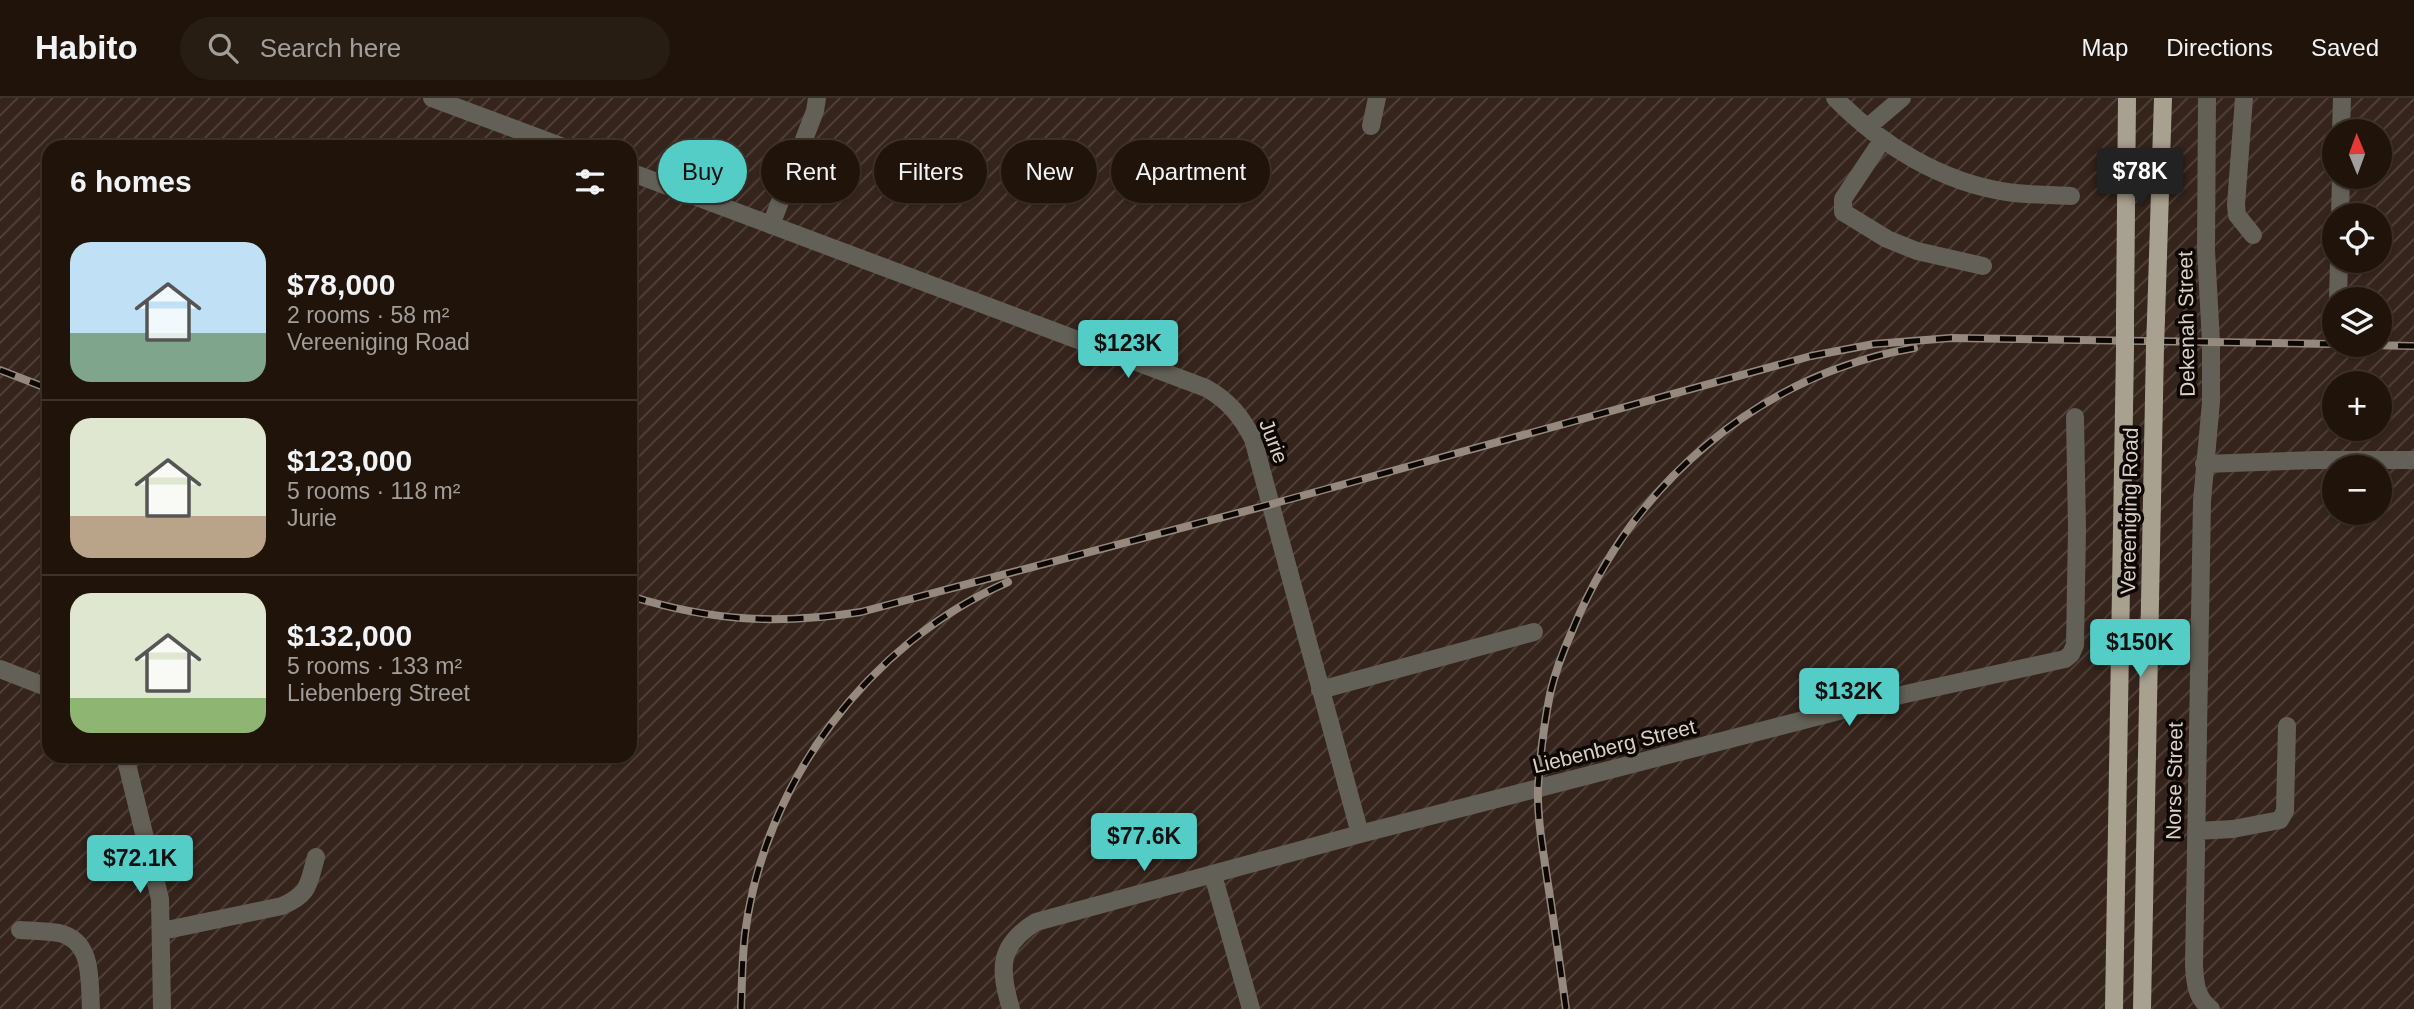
<!DOCTYPE html>
<meta charset="utf-8">
<style>
body{margin:0;font-family:Arial,sans-serif;background:#281d13;color:#f1f3f6;height:100vh;display:flex;flex-direction:column;font-size:26px;white-space:nowrap}
*{box-sizing:border-box;margin:0}
p{font-size:23px;color:#a29e9c}
.icon{flex:none;width:38px;height:38px;fill:none;stroke:currentColor;stroke-width:2;stroke-linecap:round;stroke-linejoin:round}
.map{position:relative;flex:1;overflow:hidden}
.details{position:absolute;left:42px;top:42px;width:595px;height:623px;display:flex;flex-direction:column;background:#20140a;border-radius:21px;box-shadow:0 2px 5px #0004,0 0 0 2px #3d332b}
.details>*{flex:none}
.banner{position:absolute;left:658px;top:42px;width:665px;height:63px;display:flex;gap:14px}
.needle{width:46px;rotate:359deg}
.tools{position:absolute;left:2322px;top:21px;display:grid;gap:14px}
.tools a{display:grid;place-items:center;width:70px;height:70px;border-radius:50%;background:#20140a;box-shadow:0 2px 5px #0004,0 0 0 2px #3d332b;font-size:35px}
.price{position:absolute;translate:-50% -60px;padding:0 16px;border-radius:7px;background:#54cdc7;color:#111;font-size:23px;line-height:46px;filter:drop-shadow(0 2px 4px #0008)}
.price::after{content:'';position:absolute;left:50%;top:42px;width:21px;height:16px;margin-left:-10px;background:inherit;clip-path:polygon(0 0,100% 0,50% 100%)}
.price.on{background:#222;color:#fff}
ul{padding:0;list-style:none}
li{display:flex;align-items:center;gap:21px;height:175px;padding:0 28px}
li+li{border-top:2px solid #3d332b}
li span{display:grid;place-items:center;flex:none;width:196px;height:140px;border-radius:21px;color:#555}
li>.icon{margin-inline-start:auto}
span .icon{width:84px;height:84px;fill:#fffc;stroke-width:1}
li b{font-size:30px}
h2{display:flex;justify-content:space-between;align-items:center;height:84px;padding:0 28px;font-size:30px}
.pill{padding:0 24px;border-radius:32px;background:#20140a;box-shadow:0 2px 5px #0004,0 0 0 2px #3d332b;font-size:24px;line-height:63px}
.pill.on{background:#54cdc7;color:#111}
header{display:flex;align-items:center;gap:42px;box-sizing:border-box;height:98px;padding:0 35px;background:#20140a;border-bottom:2px solid #3d332b}
header strong{font-size:33px}
nav{display:flex;gap:38px;margin-inline-start:auto;font-size:24px}
.search{width:490px;height:63px;background:#281d13;display:flex;align-items:center;gap:18px;box-sizing:border-box;padding:0 24px;border-radius:38px;color:#a29e9c;font-size:26px}
.map>svg:first-child{display:block}
</style>
<header>
<strong>Habito</strong>
<div class="search"><svg class="icon" aria-label="search" viewBox="0 0 24 24"><circle cx="10" cy="10" r="6"/><path d="M15 15l6 6"/></svg>Search here</div>
<nav><a>Map</a><a>Directions</a><a>Saved</a></nav>
</header>
<div class="map">
<svg width="2414" height="911" viewBox="0 0 2414 911">
<defs>
<pattern id="industrial-furrows" width="10" height="10" patternUnits="userSpaceOnUse" patternTransform="scale(1.75)"><rect width="10" height="10" fill="#35241c"/><path d="M-1 1l2-2M0 10L10 0M9 11l2-2" fill="none" stroke="#52433c"/></pattern>
</defs>
<rect width="100%" height="100%" fill="#2a1b0d"/>
<path fill="url(#industrial-furrows)" fill-rule="evenodd" d="M0 0H2414V911H0ZM2334 33H2380V79H2334ZM49 49H630V658H49ZM2334 117H2380V163H2334ZM2334 201H2380V247H2334ZM2334 285H2380V331H2334ZM2334 369H2380V415H2334Z"/>
<g fill="none" stroke-linecap="round" stroke-linejoin="round">
<path stroke="#636057" stroke-width="18" d="M432 0 563 49
M1835 0C1881 47 1941 84 2007 94 2028 97 2050 97 2071 98
M2207 0 2206 152 2211 244V304L2202 403 2194 867C2195 885 2196 900 2211 911
M2244 0 2236 107 2237 117 2253 137
M1371 28 1377 0
M1868 29 1902 0
M2341 33 2342 0
M1883 41 1843 101V114L1887 141 1917 153 1983 168
M630 74 1206 290C1229 303 1241 318 1253 341L1360 736
M2340 117 2341 79
M771 127 815 13 817 0
M2338 201 2339 163
M2204 366 2316 362H2414
M0 571 49 590
M1320 592 1534 534
M125 658 160 801 162 911
M2196 733 2233 731 2280 722 2285 713 2287 628
M1213 777 1251 911
M20 832C33 833 47 833 59 835 94 843 89 883 91 911
M162 833 282 808C310 796 308 787 316 759
M1011 911C999 871 998 847 1036 824L1360 736 1901 597 2065 561 2071 556 2075 547 2077 431 2075 319"/>
<path stroke="#a9a18f" stroke-width="18" d="M2125 220 2127 0
M2156 221 2163 0
M2114 911 2125 251
M2142 911 2155 249"/>
<g stroke="#95897e" stroke-width="8">
<path id="rail" d="M2366 247 2414 248
M0 272 49 291
M630 498C711 523 777 527 861 514L1272 406 1811 258 1874 246 1951 240 2334 246
M741 911C742 886 742 861 745 836 764 685 868 545 1008 484
M1566 911C1560 867 1554 824 1547 780 1543 751 1537 720 1538 690 1540 659 1544 626 1550 596 1555 574 1564 551 1573 531 1632 387 1758 277 1914 250"/>
</g>
<use href="#rail" stroke="#0d0703" stroke-width="5" stroke-dasharray="16" stroke-linecap="butt"/>
<path stroke="#a9a18f" stroke-width="18" d="M2125 220V251
M2155 249 2156 221"/>
</g>
<g text-anchor="middle" dominant-baseline="central" stroke-width="7" stroke-linejoin="round" paint-order="stroke">
<g font-size="21" fill="#dad0c7" stroke="#0d0703">
<text transform="translate(2186 226) rotate(-91)">Dekenah Street</text>
<text transform="translate(1274 343) rotate(69)">Jurie</text>
<text transform="translate(2129 413) rotate(-89)">Vereeniging Road</text>
<text transform="translate(1614 648) rotate(-14)">Liebenberg Street</text>
<text transform="translate(2174 683) rotate(-89)">Norse Street</text>
</g>
</g>
</svg>
<div class="tools">
<a><svg class="needle" viewBox="-14 -14 28 28"><path d="M0-13l5 13h-10z" fill="#e53935"/><path d="M0 13l5-13h-10z" fill="#a29e9c"/></svg></a>
<a><svg class="icon" aria-label="locate" viewBox="0 0 24 24"><circle cx="12" cy="12" r="6"/><path d="M12 2v4M12 18v4M2 12h4M18 12h4"/></svg></a>
<a><svg class="icon" aria-label="layers" viewBox="0 0 24 24"><path d="M12 4l9 5-9 5-9-5zM3 14l9 5 9-5"/></svg></a>
<a>+</a>
<a>−</a>
</div>
<b class="price on" style="left:2140px;top:110px">$78K</b>
<b class="price" style="left:1128px;top:282px">$123K</b>
<b class="price" style="left:2140px;top:581px">$150K</b>
<b class="price" style="left:1849px;top:630px">$132K</b>
<b class="price" style="left:1144px;top:775px">$77.6K</b>
<b class="price" style="left:140px;top:797px">$72.1K</b>
<div class="banner">
<a class="pill on">Buy</a>
<a class="pill">Rent</a>
<a class="pill">Filters</a>
<a class="pill">New</a>
<a class="pill">Apartment</a>
</div>
<section class="details">
<h2>6 homes<svg class="icon" aria-label="filters" viewBox="0 0 24 24"><path d="M4 7h16M4 17h16"/><circle cx="9" cy="7" r="2"/><circle cx="15" cy="17" r="2"/></svg></h2>
<ul>
<li><span style="background:linear-gradient(#bfe0f5 65%,#7fa58c 0)"><svg class="icon" aria-label="home" viewBox="0 0 24 24"><path d="M3 11l9-7 9 7M6 9v11h12V9"/></svg></span><div><b>$78,000</b><p>2 rooms · 58 m²</p><p>Vereeniging Road</p></div></li>
<li><span style="background:linear-gradient(#dfe7d0 70%,#b9a48a 0)"><svg class="icon" aria-label="home" viewBox="0 0 24 24"><path d="M3 11l9-7 9 7M6 9v11h12V9"/></svg></span><div><b>$123,000</b><p>5 rooms · 118 m²</p><p>Jurie</p></div></li>
<li><span style="background:linear-gradient(#dfe7d0 75%,#8fb573 0)"><svg class="icon" aria-label="home" viewBox="0 0 24 24"><path d="M3 11l9-7 9 7M6 9v11h12V9"/></svg></span><div><b>$132,000</b><p>5 rooms · 133 m²</p><p>Liebenberg Street</p></div></li>
</ul>
</section>
</div>
